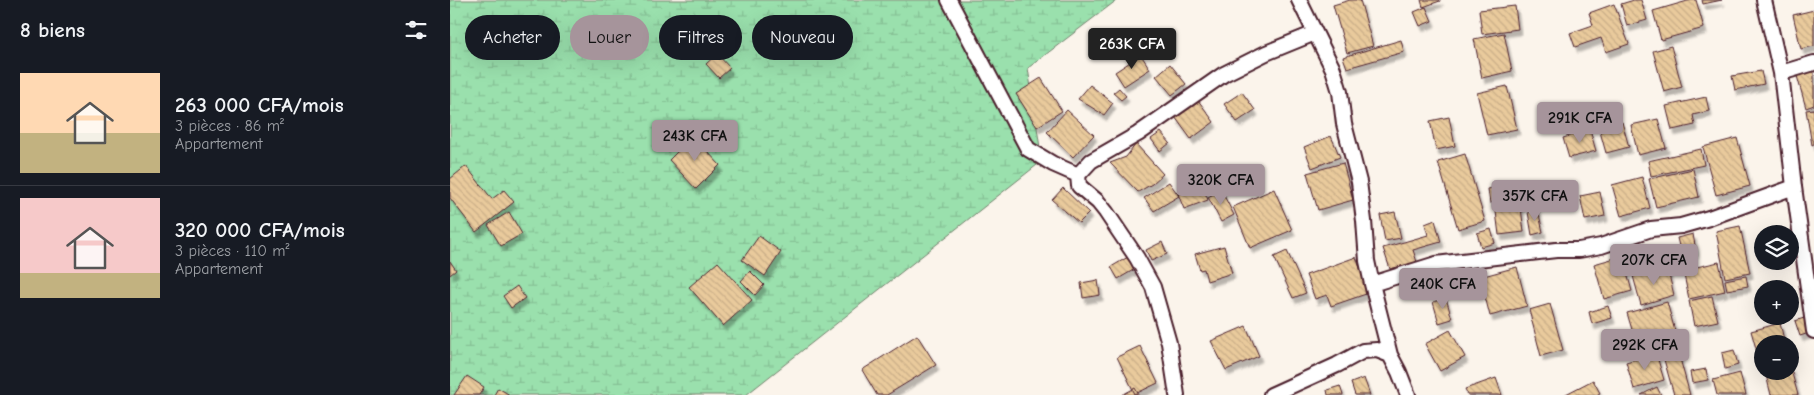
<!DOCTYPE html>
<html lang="fr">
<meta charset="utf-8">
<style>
body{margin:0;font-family:"Comic Neue",sans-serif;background:#242831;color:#f1f3f6;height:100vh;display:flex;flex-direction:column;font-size:19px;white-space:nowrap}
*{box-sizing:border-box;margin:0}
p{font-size:16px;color:#9ea1a6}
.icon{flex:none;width:28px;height:28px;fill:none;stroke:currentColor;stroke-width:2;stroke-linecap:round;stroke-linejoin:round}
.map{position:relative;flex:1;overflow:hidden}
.details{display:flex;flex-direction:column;background:#171b24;width:450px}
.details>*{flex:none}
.banner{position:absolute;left:15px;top:15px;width:475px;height:45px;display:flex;gap:10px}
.tools{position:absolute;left:1304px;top:225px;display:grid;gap:10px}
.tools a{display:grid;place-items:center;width:45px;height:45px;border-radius:50%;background:#171b24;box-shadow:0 5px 20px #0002;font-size:25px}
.price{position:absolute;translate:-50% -42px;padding:0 11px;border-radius:5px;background:#a6949b;color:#111;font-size:16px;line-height:32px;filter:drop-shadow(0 1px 2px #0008)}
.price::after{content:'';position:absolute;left:50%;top:30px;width:15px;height:11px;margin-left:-8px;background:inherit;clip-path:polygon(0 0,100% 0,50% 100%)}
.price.on{background:#222;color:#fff}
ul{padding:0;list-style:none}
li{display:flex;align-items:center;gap:15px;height:125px;padding:0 20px}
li+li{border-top:1px solid #363941}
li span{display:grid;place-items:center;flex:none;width:140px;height:100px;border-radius:0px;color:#555}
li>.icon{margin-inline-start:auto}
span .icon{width:60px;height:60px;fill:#fffc;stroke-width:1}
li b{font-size:21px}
h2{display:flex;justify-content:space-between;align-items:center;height:60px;padding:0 20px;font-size:21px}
.tag{padding:0 18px;border-radius:22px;background:#171b24;box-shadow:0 5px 20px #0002;font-size:18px;line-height:45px}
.tag.on{background:#a6949b;color:#111}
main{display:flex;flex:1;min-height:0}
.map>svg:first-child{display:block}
</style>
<main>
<section class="details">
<h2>8 biens<svg class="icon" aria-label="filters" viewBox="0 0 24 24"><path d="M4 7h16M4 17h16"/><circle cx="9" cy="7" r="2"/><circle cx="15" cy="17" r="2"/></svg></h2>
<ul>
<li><span style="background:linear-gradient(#ffd9b3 60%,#c2b280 0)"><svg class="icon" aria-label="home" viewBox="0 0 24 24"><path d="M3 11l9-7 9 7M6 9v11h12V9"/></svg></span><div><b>263 000 CFA/mois</b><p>3 pièces · 86 m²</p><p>Appartement</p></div></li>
<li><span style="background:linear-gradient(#f6c9c9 75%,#c2b280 0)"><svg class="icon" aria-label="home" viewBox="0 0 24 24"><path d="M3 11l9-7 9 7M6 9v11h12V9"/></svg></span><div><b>320 000 CFA/mois</b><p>3 pièces · 110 m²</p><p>Appartement</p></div></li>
</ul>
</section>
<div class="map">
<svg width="1364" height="395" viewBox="0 0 1364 395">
<defs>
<pattern id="wetland-marsh" width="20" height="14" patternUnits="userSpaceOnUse" patternTransform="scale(1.25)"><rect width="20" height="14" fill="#9ae0ad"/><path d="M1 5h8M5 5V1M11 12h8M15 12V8" fill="none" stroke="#86c095"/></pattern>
<pattern id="building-back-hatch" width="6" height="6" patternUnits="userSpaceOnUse" patternTransform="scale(1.25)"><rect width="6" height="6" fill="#e9ca9c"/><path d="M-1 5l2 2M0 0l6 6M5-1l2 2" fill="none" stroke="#c9ad87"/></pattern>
<filter id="shadow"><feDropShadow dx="3" dy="5.5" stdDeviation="1" flood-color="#0004"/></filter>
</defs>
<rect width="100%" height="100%" fill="#fbf4eb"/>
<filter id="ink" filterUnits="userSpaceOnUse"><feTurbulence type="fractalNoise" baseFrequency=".02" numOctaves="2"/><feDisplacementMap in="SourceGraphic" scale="10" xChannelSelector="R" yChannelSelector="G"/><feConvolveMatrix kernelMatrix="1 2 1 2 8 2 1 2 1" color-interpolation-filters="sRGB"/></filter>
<g filter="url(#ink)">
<path fill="url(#wetland-marsh)" stroke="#72806c" d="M0 0H667L578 68 592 161 296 395H0Z"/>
<path fill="url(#building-back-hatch)" stroke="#4a1f2b" filter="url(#shadow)" d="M900 0H910L923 46 897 53 883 5Z
M971 0H990V1L973 7Z
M1184 0H1191L1197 20 1177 26 1171 4Z
M1241 0H1246L1254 28 1211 40 1203 11Z
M1252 0H1272L1253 4Z
M1164 4 1179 44 1156 52 1151 38 1125 47 1120 33 1143 25 1139 13Z
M1065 6 1068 29 1032 34 1029 10Z
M976 7 982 21 970 26 964 12Z
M1364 10V46L1351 49 1343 15Z
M1054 33 1062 71 1032 78 1024 39Z
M951 40 954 52 897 68 893 57Z
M1221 46 1232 87 1214 92 1203 51Z
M267 54 280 68 269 78 256 64Z
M691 55 700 69 674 86 665 72Z
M720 64 736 84 722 95 706 76Z
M1311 71 1314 84 1285 90 1282 76Z
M1364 71V105L1356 108 1347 76Z
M591 78 612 111 587 127 566 94Z
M640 85 663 103 654 115 628 99Z
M1057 86 1067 129 1037 135 1027 93Z
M669 88 676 96 671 100 663 93Z
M792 92 805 110 787 122 774 104Z
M1256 97 1259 111 1243 115 1245 125 1222 130 1216 106Z
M748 100 764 122 741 139 725 117Z
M1364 109V144L1362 145 1356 110Z
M617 110 644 135 623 157 597 132Z
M999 117 1005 146 986 150 980 121Z
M1208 119 1216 148 1188 155 1181 125Z
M1172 122 1179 147 1156 153 1149 128Z
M1140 130 1146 151 1119 158 1113 138Z
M711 132 720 143 710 151 701 139Z
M243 136 270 165 246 189 219 160Z
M881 136 890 157 862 168 854 147Z
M1287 138 1300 186 1266 195 1253 147Z
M686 144 713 174 702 184 688 192 660 163 676 157Z
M1251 149 1254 165 1201 176 1198 161Z
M1015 154 1035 221 1008 229 988 162Z
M893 163 903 200 868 210 857 173Z
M16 166 42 199 54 190 64 202 26 232 0 198V179Z
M1243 169 1249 197 1206 207 1199 179Z
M759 177 767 189 760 194 752 182Z
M1192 177 1200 208 1171 216 1162 185Z
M719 182 729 196 704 211 694 198Z
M1067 183 1070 197 1040 203 1038 189Z
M752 185 758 200 734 209 728 194Z
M613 188 639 213 629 223 602 200Z
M824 189 842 230 800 248 783 207Z
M771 190 784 215 771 222 758 197Z
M1150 192 1155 216 1135 220 1130 196Z
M1070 200 1074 232 1049 235 1045 204Z
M1088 210 1093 232 1082 235 1078 212Z
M59 212 72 234 51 246 38 225Z
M945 212 951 238 935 241 930 215Z
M985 220 991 242 963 250 967 262 940 269 933 248 978 235 975 224Z
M1290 226 1300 273 1275 278 1266 231Z
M1041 229 1045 243 1031 247 1027 233Z
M1243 234 1246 251 1231 254 1227 238Z
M309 236 331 252 315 276 292 260Z
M712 242 717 254 701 261 696 250Z
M774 246 782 273 757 281 754 269 750 270 745 254Z
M837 251 856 293 843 298 824 257Z
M1172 256 1182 291 1154 299 1144 264Z
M678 257 685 269 668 279 661 267Z
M906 257 919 293 881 306 877 295 865 299 856 275Z
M0 261 6 270 0 275Z
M268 262 302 300 273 326 239 287Z
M1269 262 1275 291 1239 299 1233 270Z
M1067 267 1077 306 1040 316 1030 277Z
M1217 267 1224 295 1191 305 1183 276Z
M300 271 314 285 305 295 291 281Z
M1296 276 1298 286 1277 290 1275 280Z
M648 280 650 295 633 298 631 283Z
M67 286 75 298 61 308 53 296Z
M1262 296 1268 321 1244 326 1239 301Z
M996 298 1002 319 989 323 983 302Z
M1217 302 1228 342 1189 353 1177 313Z
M1100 304 1113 350 1091 356 1079 310Z
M1158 306 1162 318 1142 324 1139 312Z
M1354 318 1359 333 1350 336 1345 321Z
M1330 323 1335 344H1312V365L1311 366 1301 331Z
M796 326 809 356 776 370 761 341Z
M1000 330 1015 357 990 371 975 344Z
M467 335 486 365 437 395H427L412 370Z
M1226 344 1240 395H1224L1211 349Z
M690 346 708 383 685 394 667 357Z
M1284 350 1288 365 1275 369 1272 353Z
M1206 353 1214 380 1184 389 1176 362Z
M1340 366 1348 395H1321L1315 371H1340Z
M1256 369 1258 380 1242 383 1240 372Z
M1290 373 1296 395H1267L1263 380Z
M17 376 34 387 29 395H4Z
M914 378 920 395H905L901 383Z
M1046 378 1052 395H1018L1015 389Z
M1143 380 1150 393 1146 395H1114Z
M890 386 893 395H878L877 390Z
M1207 387 1211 395H1191Z
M48 388 60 395H44Z
M685 388 689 395H672Z"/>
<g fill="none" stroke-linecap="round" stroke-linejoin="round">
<g stroke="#4a1f2b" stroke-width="18">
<path id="minor" d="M499 0 578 149 603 164 628 175
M849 0 883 69 890 92 894 124 909 182 914 221 917 261 922 284 940 355 949 372 958 395
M1314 0 1331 73 1344 187 1364 331
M1331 73 1364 63
M922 284 986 264 1106 250H1129L1151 246 1201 229 1231 226 1259 218 1344 187
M727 395 719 343 703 287 687 258 656 212 648 202 629 186 628 175 641 161 688 134 774 74 816 53 865 33
M821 395 887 365 913 351 927 350 940 355"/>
</g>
<use href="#minor" stroke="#fff" stroke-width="14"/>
</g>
</g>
</svg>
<div class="tools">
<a><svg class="icon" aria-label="layers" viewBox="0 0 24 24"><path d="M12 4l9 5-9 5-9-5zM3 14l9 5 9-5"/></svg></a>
<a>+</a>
<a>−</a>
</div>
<b class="price on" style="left:682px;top:70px">263K CFA</b>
<b class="price" style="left:1130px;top:144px">291K CFA</b>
<b class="price" style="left:245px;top:162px">243K CFA</b>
<b class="price" style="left:771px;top:206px">320K CFA</b>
<b class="price" style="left:1085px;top:222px">357K CFA</b>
<b class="price" style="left:1204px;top:286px">207K CFA</b>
<b class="price" style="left:993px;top:310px">240K CFA</b>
<b class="price" style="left:1195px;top:371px">292K CFA</b>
<div class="banner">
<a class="tag">Acheter</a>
<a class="tag on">Louer</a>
<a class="tag">Filtres</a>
<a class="tag">Nouveau</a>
</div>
</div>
</main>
